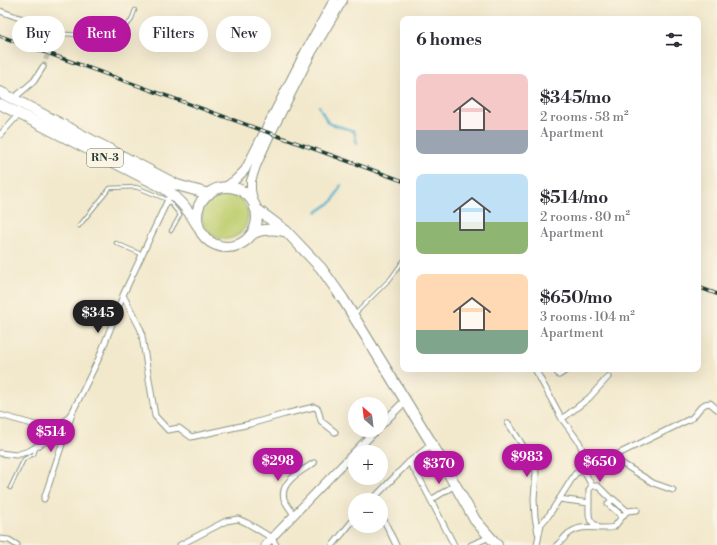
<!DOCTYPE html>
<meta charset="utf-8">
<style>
body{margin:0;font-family:"Libre Bodoni",serif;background:#f2f2f3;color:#2b2b33;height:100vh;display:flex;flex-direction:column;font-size:15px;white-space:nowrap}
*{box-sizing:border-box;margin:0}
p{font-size:13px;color:#7c7c81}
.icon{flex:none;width:22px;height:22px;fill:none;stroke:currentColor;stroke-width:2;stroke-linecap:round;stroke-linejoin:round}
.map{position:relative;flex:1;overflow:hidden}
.sheet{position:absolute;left:400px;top:16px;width:301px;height:356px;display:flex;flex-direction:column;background:#fff;border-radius:8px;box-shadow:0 4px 16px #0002}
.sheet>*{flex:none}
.hud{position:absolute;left:12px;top:16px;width:328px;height:36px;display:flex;gap:8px}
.needle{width:26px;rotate:332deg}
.fabs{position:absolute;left:348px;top:397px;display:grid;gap:8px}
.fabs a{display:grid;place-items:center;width:40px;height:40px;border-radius:50%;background:#fff;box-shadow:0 4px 16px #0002;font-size:20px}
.price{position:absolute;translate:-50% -34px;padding:0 9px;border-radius:14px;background:#b5179e;color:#fff;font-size:13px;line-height:26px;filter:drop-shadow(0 1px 2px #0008)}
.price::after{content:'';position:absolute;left:50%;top:24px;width:12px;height:9px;margin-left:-6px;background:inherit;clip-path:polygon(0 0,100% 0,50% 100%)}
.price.current{background:#222;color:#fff}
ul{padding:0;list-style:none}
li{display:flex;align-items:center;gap:12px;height:100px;padding:0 16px}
li span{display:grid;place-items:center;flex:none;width:112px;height:80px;border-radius:8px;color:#555}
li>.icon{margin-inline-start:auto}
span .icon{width:48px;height:48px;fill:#fffc;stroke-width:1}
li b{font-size:17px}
h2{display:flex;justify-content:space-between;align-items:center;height:48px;padding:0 16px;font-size:17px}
.chip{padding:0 14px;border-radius:18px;background:#fff;box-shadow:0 4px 16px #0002;font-size:14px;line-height:36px}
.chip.current{background:#b5179e;color:#fff}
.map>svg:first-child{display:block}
</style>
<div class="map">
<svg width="717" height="545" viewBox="0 0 717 545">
<rect width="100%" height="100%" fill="#fcf5e5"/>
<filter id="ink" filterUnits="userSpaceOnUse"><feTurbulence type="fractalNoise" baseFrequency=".025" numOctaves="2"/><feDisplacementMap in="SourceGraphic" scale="8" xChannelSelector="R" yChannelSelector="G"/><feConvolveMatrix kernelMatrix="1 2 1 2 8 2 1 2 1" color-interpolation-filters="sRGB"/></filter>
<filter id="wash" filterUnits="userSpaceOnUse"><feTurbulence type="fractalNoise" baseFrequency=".012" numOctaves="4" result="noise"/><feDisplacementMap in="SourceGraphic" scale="16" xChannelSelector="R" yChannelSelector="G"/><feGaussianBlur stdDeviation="0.9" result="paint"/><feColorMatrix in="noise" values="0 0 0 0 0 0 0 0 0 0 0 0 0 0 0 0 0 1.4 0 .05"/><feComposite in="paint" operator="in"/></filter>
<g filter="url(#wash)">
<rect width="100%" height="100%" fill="#f2e9cd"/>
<path fill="#bece70" stroke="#6e8652" d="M202 216a23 23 0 1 1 46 0a23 23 0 1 1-46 0Z"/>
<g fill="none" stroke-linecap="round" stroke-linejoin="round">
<path stroke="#4dabcc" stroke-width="2" d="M319 106 328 123 354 131 357 144
M317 212 333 201 341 185"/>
</g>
</g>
<g filter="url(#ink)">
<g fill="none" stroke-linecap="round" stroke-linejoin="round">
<path stroke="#c8c7ae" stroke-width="5" stroke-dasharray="5 2.5" stroke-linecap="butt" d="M43 67 51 45"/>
<g stroke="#889380" stroke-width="4.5">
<path id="lane" d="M49 37 66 34 92 36 119 32 131 21 135 10
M79 226 110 188 136 187 168 200 180 215 171 231
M116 243 141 254
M355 314 391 278 403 261
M10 488 24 459 34 454 36 448"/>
</g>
<g stroke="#889380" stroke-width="7">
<path id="street" d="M0 11 34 23 45 31 51 45
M13 99 34 81 43 67
M0 135 19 114
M123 295 141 330 155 416 168 430 179 428 191 437 250 424 285 414 314 407 318 409 321 421 335 432
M535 369 562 419 579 442 589 466
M555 369 559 375 568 369
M0 415 57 431
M562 419 589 398 608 377
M508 423 535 464 536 473 534 499 535 517 538 533
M0 453 16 455 29 451 46 441 57 431 73 411 99 358 124 293 171 193
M612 457 653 483 673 490
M409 462 421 481 454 545
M583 469 592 486 589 490V503
M592 486H598L612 500 613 499 627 511
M44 499 72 414
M559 499 589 503C589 515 587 520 598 527
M372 500 409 462 432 444
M431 500 455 485
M612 500 608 504 622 516
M381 514 396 545
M294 515C291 510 286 504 284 499 279 482 303 470 314 463
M0 539 9 540 17 545
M180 545 226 521 238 519 247 523 272 538 276 545
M333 545 355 518
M471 545 490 537
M537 545 541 524 549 515 575 474 589 466 612 457 692 418 701 407 705 404 710 403 717 409
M557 545C563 541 565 535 571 532 584 523 600 531 614 527L627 511 637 510"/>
</g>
<g stroke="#889380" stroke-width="9">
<path id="secondary" d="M381 425 405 401
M265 545 376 430"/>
</g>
<g stroke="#889380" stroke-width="10">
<path id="primary" d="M224 188 235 180 245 170 307 48 334 0
M254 205 251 190V181L256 166 268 139 312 52 343 0"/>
</g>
<g stroke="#889380" stroke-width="12">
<path id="highway" d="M0 92 177 185 209 194
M0 104 164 188C179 198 189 210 198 226
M197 217a30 30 0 1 1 60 0a30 30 0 1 1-60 0Z
M255 208 286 231 321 268 343 299 432 444 475 520 497 545
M250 236C258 228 274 229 284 231"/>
</g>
<use href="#lane" stroke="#fff" stroke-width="2.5"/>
<use href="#street" stroke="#fff" stroke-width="5"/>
<use href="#secondary" stroke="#fff" stroke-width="7"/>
<use href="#primary" stroke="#fff" stroke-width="8"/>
<use href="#highway" stroke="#fff" stroke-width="10"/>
<g stroke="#1f3d34" stroke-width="3.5">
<path id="rail" d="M0 36 403 181
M698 287 717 294"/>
</g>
<use href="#rail" stroke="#fcf5e5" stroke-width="2" stroke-dasharray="6" stroke-linecap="butt"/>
</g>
</g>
<g text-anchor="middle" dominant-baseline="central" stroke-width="3" stroke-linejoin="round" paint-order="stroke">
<rect fill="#fcf5e5" stroke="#617469" stroke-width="1" x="87" y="149" width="36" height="18" rx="3"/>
<g font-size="11" font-weight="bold" fill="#1f3d34">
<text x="105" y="158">RN-3</text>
</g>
</g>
</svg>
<div class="fabs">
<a><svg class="needle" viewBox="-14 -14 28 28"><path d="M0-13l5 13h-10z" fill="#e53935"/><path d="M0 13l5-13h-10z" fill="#7c7c81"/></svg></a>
<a>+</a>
<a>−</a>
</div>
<b class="price current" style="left:98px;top:334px">$345</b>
<b class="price" style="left:51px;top:453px">$514</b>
<b class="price" style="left:527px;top:478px">$983</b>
<b class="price" style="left:278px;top:482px">$298</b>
<b class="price" style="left:600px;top:483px">$650</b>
<b class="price" style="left:439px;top:485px">$370</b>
<div class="hud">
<a class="chip">Buy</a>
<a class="chip current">Rent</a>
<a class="chip">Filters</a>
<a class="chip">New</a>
</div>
<section class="sheet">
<h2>6 homes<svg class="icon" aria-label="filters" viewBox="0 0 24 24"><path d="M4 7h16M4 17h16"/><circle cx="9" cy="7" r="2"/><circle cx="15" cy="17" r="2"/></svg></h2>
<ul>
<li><span style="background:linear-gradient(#f6c9c9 70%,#9aa5b1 0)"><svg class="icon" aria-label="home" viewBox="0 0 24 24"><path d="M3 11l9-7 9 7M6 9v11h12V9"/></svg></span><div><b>$345/mo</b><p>2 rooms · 58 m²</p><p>Apartment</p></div></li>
<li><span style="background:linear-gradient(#bfe0f5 60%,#8fb573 0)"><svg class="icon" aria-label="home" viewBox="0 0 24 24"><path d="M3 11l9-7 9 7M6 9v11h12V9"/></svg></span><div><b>$514/mo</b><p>2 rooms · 80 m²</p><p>Apartment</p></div></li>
<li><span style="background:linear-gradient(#ffd9b3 70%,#7fa58c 0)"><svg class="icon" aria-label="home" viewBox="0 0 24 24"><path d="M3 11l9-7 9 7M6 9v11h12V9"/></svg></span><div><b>$650/mo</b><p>3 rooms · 104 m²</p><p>Apartment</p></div></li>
</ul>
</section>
</div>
